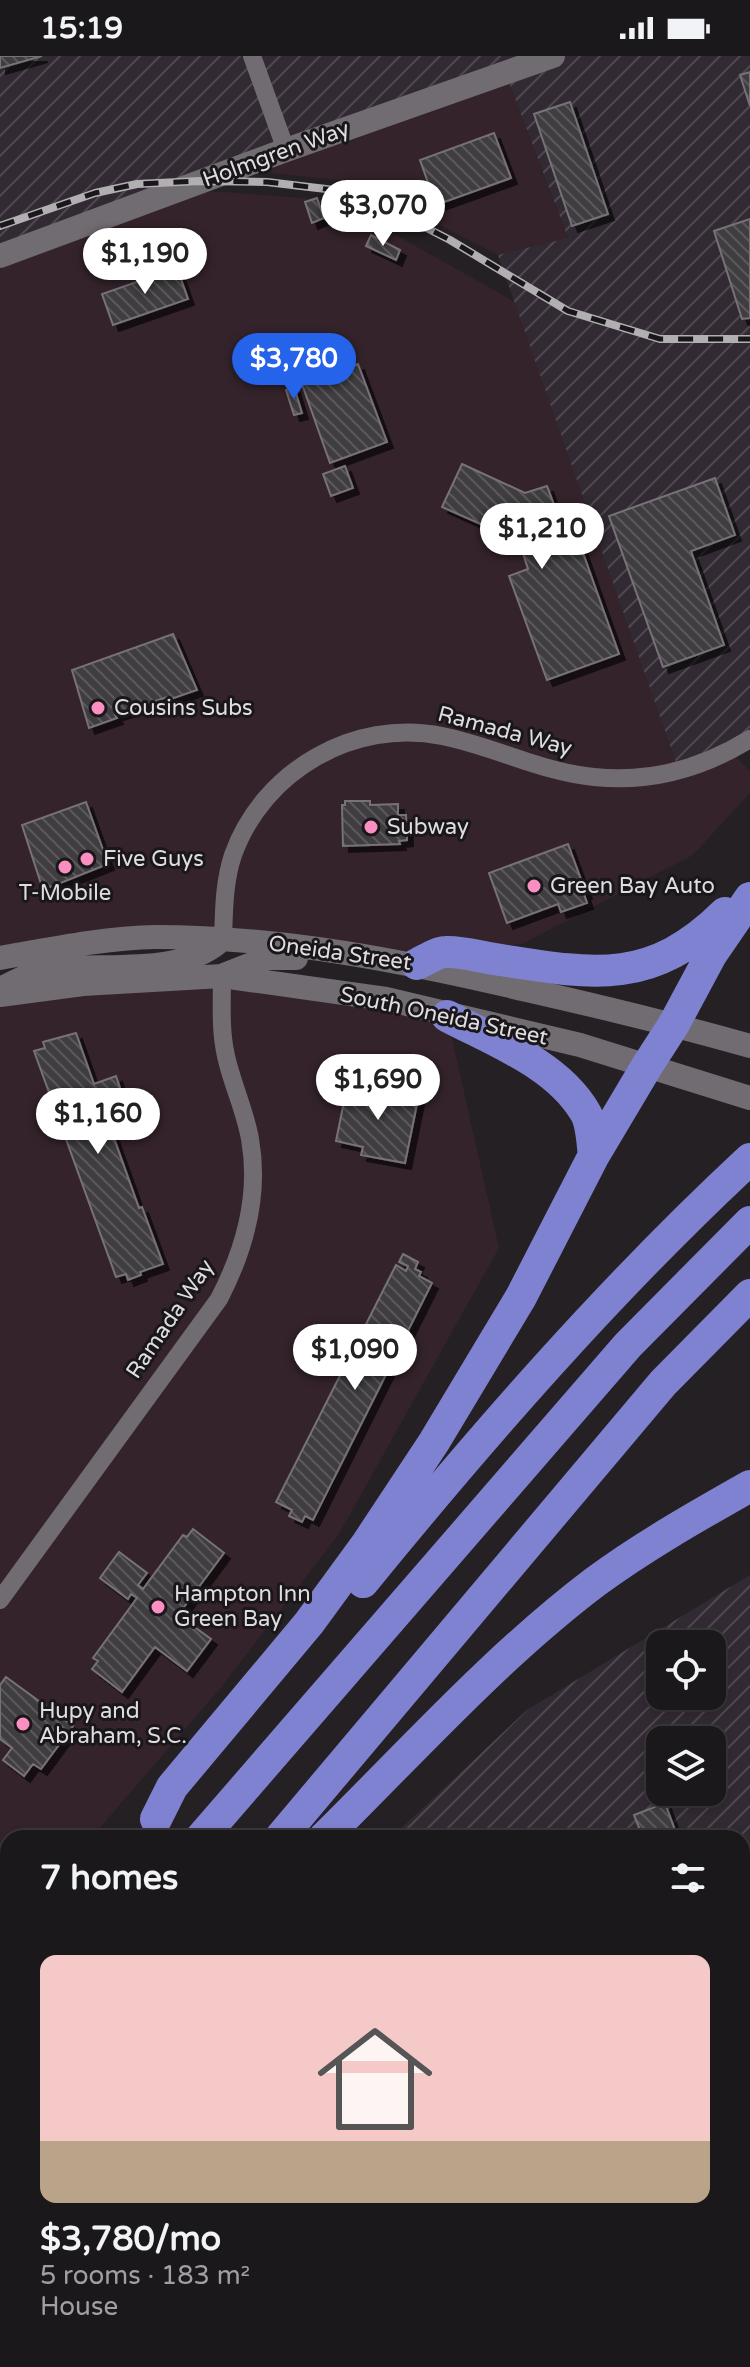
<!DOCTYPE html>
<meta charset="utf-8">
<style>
body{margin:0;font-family:"Varela Round",sans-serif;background:#242124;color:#f1f3f6;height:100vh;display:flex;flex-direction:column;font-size:30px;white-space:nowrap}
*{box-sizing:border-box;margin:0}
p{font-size:26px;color:#a0a0a3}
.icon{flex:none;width:44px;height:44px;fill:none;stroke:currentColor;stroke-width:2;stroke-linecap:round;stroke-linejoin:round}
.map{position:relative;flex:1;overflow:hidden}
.details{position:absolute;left:0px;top:1774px;width:750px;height:538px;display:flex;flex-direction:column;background:#1b181b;border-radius:24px 24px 0 0;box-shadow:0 4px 12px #0003,0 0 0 2px #39373a}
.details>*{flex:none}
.tools{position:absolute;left:646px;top:1574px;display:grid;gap:16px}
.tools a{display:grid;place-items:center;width:80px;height:80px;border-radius:16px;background:#1b181b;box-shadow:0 4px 12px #0003,0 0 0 2px #39373a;font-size:40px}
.price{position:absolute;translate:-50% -68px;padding:0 18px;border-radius:28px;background:#fff;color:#222;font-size:26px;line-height:52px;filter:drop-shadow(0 2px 4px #0008)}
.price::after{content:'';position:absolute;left:50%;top:48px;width:24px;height:18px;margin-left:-12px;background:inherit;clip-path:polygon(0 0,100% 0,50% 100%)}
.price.on{background:#2563eb;color:#fff}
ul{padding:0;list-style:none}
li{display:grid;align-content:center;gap:16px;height:424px;padding:0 40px}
li span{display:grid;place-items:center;height:248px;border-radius:16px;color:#555}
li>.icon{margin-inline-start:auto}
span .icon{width:144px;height:144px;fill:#fffc;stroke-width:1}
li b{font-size:34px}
h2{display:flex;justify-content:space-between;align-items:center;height:96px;padding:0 40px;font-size:34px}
.status{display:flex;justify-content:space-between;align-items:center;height:56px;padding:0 40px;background:#1b181b;direction:ltr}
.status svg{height:22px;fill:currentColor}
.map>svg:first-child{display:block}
</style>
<div class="status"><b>15:19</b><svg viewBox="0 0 49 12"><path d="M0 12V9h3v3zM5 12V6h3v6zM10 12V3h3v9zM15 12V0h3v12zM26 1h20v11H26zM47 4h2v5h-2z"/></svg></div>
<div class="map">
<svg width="750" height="2311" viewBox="0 0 750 2311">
<defs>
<pattern id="industrial-furrows" width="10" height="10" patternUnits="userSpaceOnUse" patternTransform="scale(2)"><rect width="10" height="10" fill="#322a32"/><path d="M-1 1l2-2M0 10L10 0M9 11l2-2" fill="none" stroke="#4f484f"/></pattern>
<pattern id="building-back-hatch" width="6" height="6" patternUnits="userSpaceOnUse" patternTransform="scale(2)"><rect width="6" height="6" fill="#403c41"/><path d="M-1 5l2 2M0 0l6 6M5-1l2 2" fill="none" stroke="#5b585c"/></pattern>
<filter id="shadow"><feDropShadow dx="6" dy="6" stdDeviation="0" flood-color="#0009"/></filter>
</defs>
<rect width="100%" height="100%" fill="#242024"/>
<path fill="#34232b" d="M505 16 568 183 498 199 356 126 234 113Z
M171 135 225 136 316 143 364 161 517 247 679 715 730 695 750 715V737L693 799 522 888 393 903 223 883 0 902V200Z
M222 920 447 960 499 1192 339 1478 219 1634 91 1782H8V1878L0 1887V939Z"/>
<path fill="url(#industrial-furrows)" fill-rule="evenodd" d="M0 0H750V683L679 715 498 199 568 182 505 16 0 200Z
M750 1519V1999L742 2002V1782H391L527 1654ZM660 1588H712V1640H660ZM660 1684H712V1736H660Z
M8 2221V2304H622L624 2311H0V2230Z"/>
<path fill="url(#building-back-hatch)" stroke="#777278" stroke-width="2" filter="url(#shadow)" d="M0 0H42L0 12Z
M750 16V50L740 19Z
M570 46 608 158 572 170 534 58Z
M494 77 511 122 436 149 420 104Z
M317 142 324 162 312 167 305 146Z
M750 163V262L742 263 714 175Z
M371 179 400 194 396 204 366 190Z
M177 212 188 243 113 269 102 238Z
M358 308 387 386 330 407 302 328Z
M294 331 302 357 294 359 286 334Z
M462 408 525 437 547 430 567 484 577 480 619 598 547 624 509 520 528 513 519 485 442 451Z
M345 410 353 432 331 440 323 418Z
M715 422 735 479 691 495 724 589 663 611 609 460Z
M173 578 197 634 168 644 167 641 115 659 117 662 89 672 72 614Z
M345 745H370V749L398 748V759H406L407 784 399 785 400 788 343 790 342 749H345Z
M86 746 108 808 43 834 22 769Z
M568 788 586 837 584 838 587 847 561 856 558 848 507 867 489 817Z
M76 977 94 1028 116 1020 121 1035 100 1043 139 1152 142 1151 163 1208 140 1216 141 1219 128 1224 126 1218 116 1221 34 995 45 992 43 986Z
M366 1024 385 1028 383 1036 418 1043 405 1107 361 1099 363 1091 336 1085 347 1031 364 1034Z
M403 1198 418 1206 415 1213 421 1216 419 1220 432 1227 313 1464 305 1460 302 1466 289 1460 292 1454 276 1446 396 1209 406 1215 408 1210 399 1206Z
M193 1473 224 1497 178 1559 211 1583 187 1615 155 1591 122 1636 92 1613 98 1605 93 1602 137 1542 131 1538 128 1543 100 1522 119 1496 147 1517 138 1529 143 1533 183 1479 187 1481Z
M6 1621 73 1670 41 1713 33 1708 24 1720 3 1704 12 1692 0 1683V1629Z
M665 1747 676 1777 664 1782H643L634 1759Z
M32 2304H52L61 2311H26Z
M88 2304H122L116 2311H96Z
M313 2304H349L351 2311H315Z
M541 2304H557L559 2311H521L520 2308 524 2306 525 2310Z"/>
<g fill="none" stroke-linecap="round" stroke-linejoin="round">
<path stroke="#706c71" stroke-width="18" d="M252 0 286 94
M223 883C224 854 224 826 233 799 263 715 354 662 442 680 493 690 541 716 594 721 650 727 703 712 750 683
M0 1544 219 1243C245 1193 260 1139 250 1083 245 1054 232 1028 226 1000 220 974 222 947 222 920
M742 2018 750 2015
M642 2304 645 2311
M189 2311 195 2304"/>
<path stroke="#706c71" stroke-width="24" d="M0 200 286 94 553 0
M0 902C51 893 104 882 156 881 283 881 404 905 527 934 602 951 676 969 750 990
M224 919 267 902H296
M6 930C18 924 33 916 46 914 99 906 178 922 220 885
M0 939 83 928 222 920 386 943 580 989 750 1042"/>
<path stroke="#7f82d1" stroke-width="32" d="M417 908C426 904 437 896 446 896 463 895 483 902 501 904 595 919 652 929 725 857
M447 960C494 985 557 1008 585 1056 592 1067 592 1086 594 1099
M363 1526C484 1378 610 1233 750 1103
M156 1763 172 1731 309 1567 366 1489 434 1386 521 1241 594 1099 647 1010 674 968 711 899 750 842
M201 1782 628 1289 750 1166
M280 1782 663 1327 750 1239
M324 1782C412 1695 496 1601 595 1526 644 1490 697 1460 750 1430
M0 1946 8 1937
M0 2016 8 2007
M0 2110 8 2101"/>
<g stroke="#b2afb2" stroke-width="8">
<path id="rail" d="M0 170 95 137 137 128 200 125 267 126 343 135 388 152 450 184 568 255 660 283H750"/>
</g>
<use href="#rail" stroke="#1a171b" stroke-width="5" stroke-dasharray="15" stroke-linecap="butt"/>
</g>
<g fill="#fc8fc1" stroke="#1a171b" stroke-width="3">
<circle cx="98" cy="652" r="8"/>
<circle cx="371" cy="771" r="8"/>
<circle cx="87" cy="803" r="8"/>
<circle cx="65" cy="811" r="8"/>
<circle cx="534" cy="830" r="8"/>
<circle cx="158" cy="1551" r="8"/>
<circle cx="23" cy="1668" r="8"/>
</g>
<g text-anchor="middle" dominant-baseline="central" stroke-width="6" stroke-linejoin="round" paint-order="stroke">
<g font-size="22" fill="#e0dde0" stroke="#1a171b">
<text transform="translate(276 98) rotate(-20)">Holmgren Way</text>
<text transform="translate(505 675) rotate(15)">Ramada Way</text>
<text transform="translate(340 897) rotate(8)">Oneida Street</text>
<text transform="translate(444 960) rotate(12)">South Oneida Street</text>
<text transform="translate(170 1263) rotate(-56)">Ramada Way</text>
</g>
<g font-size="22" fill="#e0dde0" stroke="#1a171b" text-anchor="start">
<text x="114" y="652">Cousins Subs</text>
<text x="387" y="771">Subway</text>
<text x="103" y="803">Five Guys</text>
<text x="550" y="830">Green Bay Auto</text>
<text x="65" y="837" text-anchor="middle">T-Mobile</text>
<text x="174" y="1538">Hampton Inn<tspan x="174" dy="25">Green Bay</tspan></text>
<text x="39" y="1655">Hupy and<tspan x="39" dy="25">Abraham, S.C.</tspan></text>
</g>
</g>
</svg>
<div class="tools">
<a><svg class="icon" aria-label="locate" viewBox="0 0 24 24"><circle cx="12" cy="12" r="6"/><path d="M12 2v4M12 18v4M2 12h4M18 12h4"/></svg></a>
<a><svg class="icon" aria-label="layers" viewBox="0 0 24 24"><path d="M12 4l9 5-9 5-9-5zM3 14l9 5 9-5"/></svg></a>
</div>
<b class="price" style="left:383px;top:192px">$3,070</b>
<b class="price" style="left:145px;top:240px">$1,190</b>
<b class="price on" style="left:294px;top:345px">$3,780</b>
<b class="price" style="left:542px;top:515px">$1,210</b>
<b class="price" style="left:378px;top:1066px">$1,690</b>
<b class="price" style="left:98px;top:1100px">$1,160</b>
<b class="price" style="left:355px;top:1336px">$1,090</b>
<section class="details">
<h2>7 homes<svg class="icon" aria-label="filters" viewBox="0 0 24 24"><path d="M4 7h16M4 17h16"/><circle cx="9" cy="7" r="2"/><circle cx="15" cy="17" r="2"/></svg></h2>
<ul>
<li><span style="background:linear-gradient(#f6c9c9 75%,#b9a48a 0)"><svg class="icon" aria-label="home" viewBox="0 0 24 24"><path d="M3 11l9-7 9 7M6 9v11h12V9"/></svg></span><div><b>$3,780/mo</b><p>5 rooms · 183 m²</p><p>House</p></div></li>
</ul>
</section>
</div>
